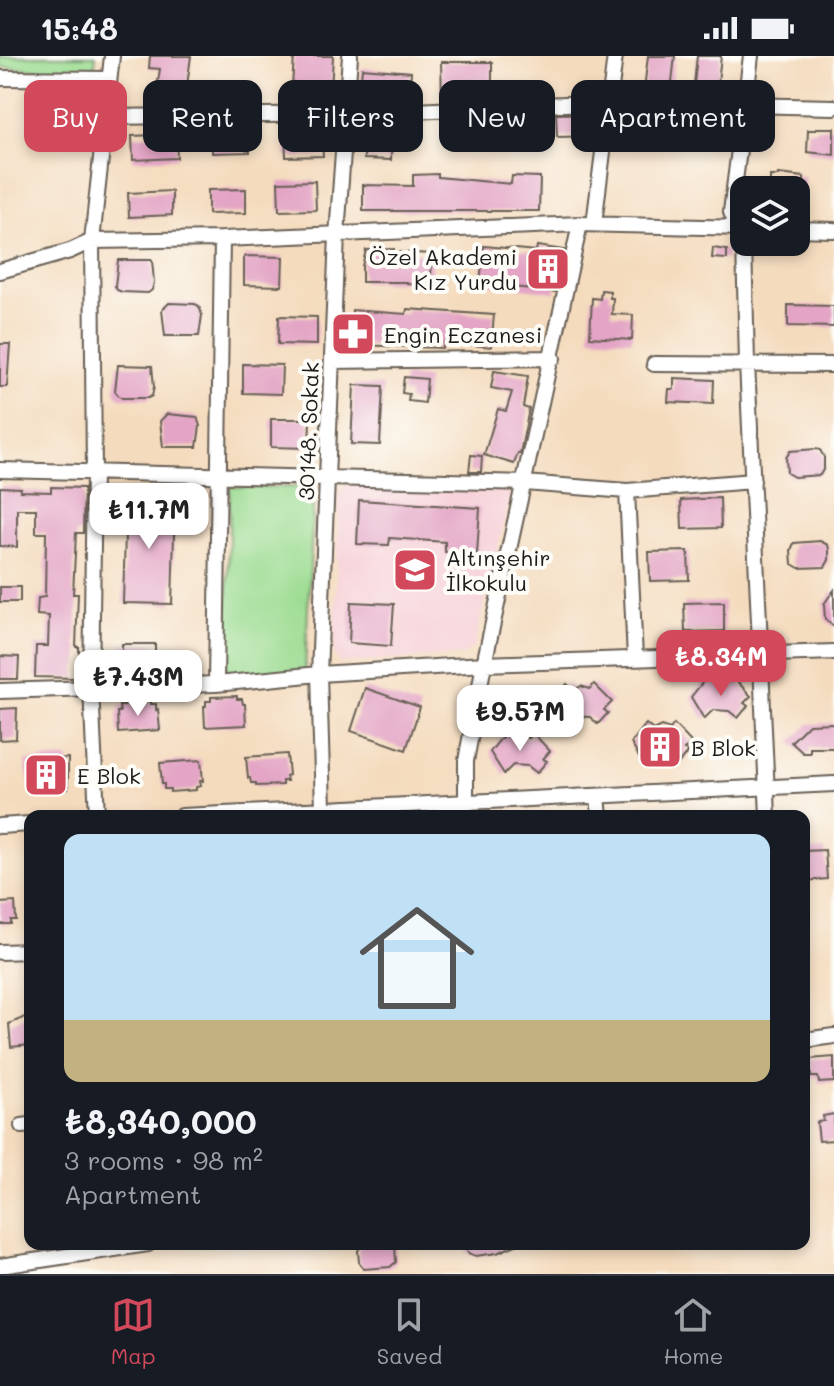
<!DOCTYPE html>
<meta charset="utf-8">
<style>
body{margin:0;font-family:Mali,sans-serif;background:#20242c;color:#f1f3f6;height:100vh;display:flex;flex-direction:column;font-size:30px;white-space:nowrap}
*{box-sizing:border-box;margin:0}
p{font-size:26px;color:#9ea1a6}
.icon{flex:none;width:44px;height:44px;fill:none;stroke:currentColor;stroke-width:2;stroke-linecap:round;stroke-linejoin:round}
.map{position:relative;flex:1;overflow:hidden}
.side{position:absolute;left:24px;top:754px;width:786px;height:440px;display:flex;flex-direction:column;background:#171b24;border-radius:16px;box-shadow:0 4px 12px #0003}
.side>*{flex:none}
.top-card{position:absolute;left:24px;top:24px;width:786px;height:72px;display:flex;gap:16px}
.buttons{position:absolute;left:730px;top:120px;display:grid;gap:16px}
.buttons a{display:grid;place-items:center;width:80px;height:80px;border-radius:16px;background:#171b24;box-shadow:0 4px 12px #0003;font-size:40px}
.price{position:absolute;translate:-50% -68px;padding:0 18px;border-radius:16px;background:#fff;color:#222;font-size:26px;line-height:52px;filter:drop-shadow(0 2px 4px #0008)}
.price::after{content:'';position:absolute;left:50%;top:48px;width:24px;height:18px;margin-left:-12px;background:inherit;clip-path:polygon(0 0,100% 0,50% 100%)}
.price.selected{background:#d1495b;color:#fff}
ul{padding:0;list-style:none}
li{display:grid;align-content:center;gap:16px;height:424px;padding:0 40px}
li span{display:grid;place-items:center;height:248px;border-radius:16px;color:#555}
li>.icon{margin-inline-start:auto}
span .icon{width:144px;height:144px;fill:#fffc;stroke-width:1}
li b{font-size:34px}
.tag{padding:0 28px;border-radius:16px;background:#171b24;box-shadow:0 4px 12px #0003;font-size:28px;line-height:72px}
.tag.selected{background:#d1495b;color:#fff}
.status{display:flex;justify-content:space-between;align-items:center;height:56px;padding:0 40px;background:#171b24;direction:ltr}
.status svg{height:22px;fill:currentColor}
.tabs{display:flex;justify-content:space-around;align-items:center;height:112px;border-top:2px solid #363941;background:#171b24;font-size:22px;color:#9ea1a6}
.tabs a{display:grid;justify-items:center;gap:4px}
.tabs .selected{color:#d1495b}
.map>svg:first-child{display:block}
</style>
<div class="status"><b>15:48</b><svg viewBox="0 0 49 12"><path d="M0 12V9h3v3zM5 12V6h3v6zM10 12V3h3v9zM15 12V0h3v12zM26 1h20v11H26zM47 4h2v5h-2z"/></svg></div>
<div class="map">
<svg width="834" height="1218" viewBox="0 0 834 1218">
<rect width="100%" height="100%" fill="#fdfcf7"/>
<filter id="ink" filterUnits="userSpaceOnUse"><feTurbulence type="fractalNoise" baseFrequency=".0125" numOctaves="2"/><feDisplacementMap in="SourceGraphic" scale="16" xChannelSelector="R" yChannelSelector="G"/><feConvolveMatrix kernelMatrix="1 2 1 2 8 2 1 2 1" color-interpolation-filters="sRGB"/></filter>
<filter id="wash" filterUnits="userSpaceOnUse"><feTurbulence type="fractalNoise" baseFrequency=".006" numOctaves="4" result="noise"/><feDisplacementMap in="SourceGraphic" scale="32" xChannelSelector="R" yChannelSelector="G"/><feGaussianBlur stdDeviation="1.8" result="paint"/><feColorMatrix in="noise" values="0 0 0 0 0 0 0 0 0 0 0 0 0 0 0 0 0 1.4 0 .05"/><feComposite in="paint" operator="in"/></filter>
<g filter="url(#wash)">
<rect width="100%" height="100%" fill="#f4dbbe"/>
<path fill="#f6cfd7" d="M345 429 505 433 511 438 474 590 464 599 340 607 334 598 339 437Z"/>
<path fill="#9cdc92" stroke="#5c7c57" stroke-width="2" d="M0 0H96L94 15 86 17 0 11Z
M230 431H314L305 615 226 620Z"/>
<g id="blocks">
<path fill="#e3a4c5" d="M150 0H191L186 37 157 32 160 13 149 12Z
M294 0H333L331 34 292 31Z
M648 0H675L666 78 639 75Z
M697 0H721L712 78H708L707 86 688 84Z
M441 6H492V32H453V42H442Z
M362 12 411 16 408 45 359 43Z
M596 57 595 80 557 81 556 58Z
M365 67 392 68 391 104 364 103Z
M321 71 323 100 286 101 285 72Z
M249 72 250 96 212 97V73Z
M816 72H834V99L807 96 808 74H816Z
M176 78 177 102 133 104 132 80Z
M438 118V121L511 128 512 120 540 121 539 155H363V129L413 130V119Z
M778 118 804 121V134H770V120H778Z
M315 125 316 154 279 155 278 126Z
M246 133V157L208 158V134Z
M172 135V159L129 161 128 137Z
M484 190 536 195 537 190 564 194 555 236 480 227Z
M713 192 727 194V203L712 202Z
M394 193V196L433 198 430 229 407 228V226H362V210L366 194Z
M244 200 283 201 282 230 244 229Z
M118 204H152L154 226 152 234 148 237 122 236 117 234 115 230Z
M601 234 610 235V242H613L612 258 633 259 632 284 590 281 592 242 600 243Z
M169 247 195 248 199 250 202 259 199 280H165L162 254Z
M788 249 834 250V271L788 270Z
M407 253 494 259 491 291 444 286 443 292 355 289 356 280 350 279 352 254 406 258Z
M279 260 317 261V289L278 288Z
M0 288H10L7 331H0Z
M243 308 282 309 281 338 243 337Z
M118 309 152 310 154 331 152 340 148 342H122L118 339 115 335Z
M494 315 528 320 523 351 529 353 520 398 518 397 514 408 484 399 498 353 506 355 512 336 491 332Z
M404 321 427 323 425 347 408 345 409 338 402 337Z
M674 322 714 324 713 348 668 346 669 333H674Z
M354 329 383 330 380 389 351 388Z
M167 358 197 361 200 370 197 391H163L160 365Z
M271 363H310L309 392 271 391Z
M816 393 820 394 824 401V412L820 419 794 421 787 417 786 402 790 395Z
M471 399 482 400 481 416H469Z
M0 431 21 432 20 435 51 436V431L84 432 83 477H76L73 538H78L76 591H79V610H76L75 622 35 621 36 590H48L49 560 37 559 38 542 45 541 46 477H36V453H17V491L0 490Z
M126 442 175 443 172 548 123 547Z
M720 442 721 472 682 473 681 444Z
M359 444 480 452 477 498 445 496V486L390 482 389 489 357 488Z
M820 485 828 489 829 493V504L825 511 799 512 792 508 791 494 794 487Z
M688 495 689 524 650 525 649 496Z
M0 531H20V546H0Z
M834 534V571L825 563 824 548Z
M351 546 394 548 391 590 349 587Z
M724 546V575L685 576 684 547Z
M122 588H155V618H122Z
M0 600 19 601 18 623H0Z
M706 622 713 628 721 624 730 626 734 622 751 640 744 647 748 650 738 662 729 655 713 654 704 663 691 641Z
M567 628 574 634 581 630 590 633 594 628 612 646 604 654 608 657 598 668 590 661 574 660 565 670 551 648Z
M365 632 420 651 406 694 351 675Z
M237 640V643H242L243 648H245L246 669 205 671 204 650H206V645H211V641Z
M150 645V648H156V654L158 653 160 674 118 677 117 656H120L119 650H124V647Z
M17 652 16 683 0 684V653Z
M834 667V692H810V697H803L791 686 809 668Z
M646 668 653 674 661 670 670 673 674 668 691 686 684 694 688 696 678 708 669 701 653 700 644 710 631 687Z
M505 677 513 683 520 679 529 682 533 677 550 695 543 703 547 705 537 717 528 710 513 709 504 718 490 696Z
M287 698 289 719 286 720 287 725H282V729L256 730V727H251L250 722H248L246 701Z
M68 702V733L31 736 25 705Z
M201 704 203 725H200L201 730 196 731V734L170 736V733H164V728H162L160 707Z
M825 794 827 823 804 825V795Z
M15 846 16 864H11V868H0V847Z
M30 959V989L11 991 9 968Z
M834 1001V1026L819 1027 818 1021H811L810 1003Z
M834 1058V1084L819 1085 817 1066 824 1065 823 1060Z
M361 1188H395L396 1206 390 1211 364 1213 359 1206 358 1195Z
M464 1188H518L497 1197 476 1200 468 1197Z"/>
</g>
</g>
<g filter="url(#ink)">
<use href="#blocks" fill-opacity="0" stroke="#685f55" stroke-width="2"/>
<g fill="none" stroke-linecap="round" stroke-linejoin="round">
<g stroke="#685f55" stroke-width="18">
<path id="minor" d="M751 0 731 156 744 187 747 307 768 760
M0 22 109 23
M745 49 834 51
M105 61 346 58 610 46
M594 168 615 0
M796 173 834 174
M0 215 70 195 92 185 222 183 580 168 744 172
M332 305 553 302
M654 308 834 309
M0 414 525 427 627 435 753 425
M627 435 635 602
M216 628 222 183
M0 635 216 628 319 618 484 608 834 596
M598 741 600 760
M323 752 319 618 337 179 350 0
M97 760 91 631 94 416 92 185 112 0
M182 760 834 728
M466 760V705L484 608 580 168
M0 770 30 768
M0 896 30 895
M804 984 834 980
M22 1070 30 1069
M0 1210 148 1188"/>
</g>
<use href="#minor" stroke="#fff" stroke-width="14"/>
</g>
</g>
<defs>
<g id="building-square" transform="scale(2.3)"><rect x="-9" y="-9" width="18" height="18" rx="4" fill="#d1495b" stroke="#fdfcf7"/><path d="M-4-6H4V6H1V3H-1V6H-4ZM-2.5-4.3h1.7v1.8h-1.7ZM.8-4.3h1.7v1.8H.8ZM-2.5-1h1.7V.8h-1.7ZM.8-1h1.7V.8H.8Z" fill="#fff"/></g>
<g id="pharmacy-square" transform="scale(2.3)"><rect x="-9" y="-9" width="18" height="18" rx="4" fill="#d1495b" stroke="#fdfcf7"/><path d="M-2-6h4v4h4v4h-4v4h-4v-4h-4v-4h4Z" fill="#fff"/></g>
<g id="school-square" transform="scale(2.3)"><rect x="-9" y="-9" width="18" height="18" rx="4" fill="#d1495b" stroke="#fdfcf7"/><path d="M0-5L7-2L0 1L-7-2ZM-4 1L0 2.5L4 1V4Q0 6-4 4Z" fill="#fff"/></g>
</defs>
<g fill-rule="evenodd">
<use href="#building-square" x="548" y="213"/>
<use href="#pharmacy-square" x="353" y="278"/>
<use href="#school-square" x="415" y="514"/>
<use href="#building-square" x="660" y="691"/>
<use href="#building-square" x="46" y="719"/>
</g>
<g text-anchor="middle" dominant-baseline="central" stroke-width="8" stroke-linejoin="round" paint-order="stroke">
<g font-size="22" fill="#1c1c1c" stroke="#fdfcf7" text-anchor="start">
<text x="517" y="200" text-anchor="end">Özel Akademi<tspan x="517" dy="25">Kız Yurdu</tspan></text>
<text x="384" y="278">Engin Eczanesi</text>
<text x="446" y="501">Altınşehir<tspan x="446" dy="25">İlkokulu</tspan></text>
<text x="691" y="691">B Blok</text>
<text x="77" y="719">E Blok</text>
</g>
<g font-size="22" fill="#1c1c1c" stroke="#fdfcf7">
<text transform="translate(308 375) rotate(-88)">30148. Sokak</text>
</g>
</g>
</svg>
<div class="buttons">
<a><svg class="icon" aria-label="layers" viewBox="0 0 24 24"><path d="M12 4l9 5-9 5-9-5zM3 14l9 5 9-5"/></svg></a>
</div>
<b class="price" style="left:149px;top:495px">₺11.7M</b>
<b class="price selected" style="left:721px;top:642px">₺8.34M</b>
<b class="price" style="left:138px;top:662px">₺7.43M</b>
<b class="price" style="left:520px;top:697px">₺9.57M</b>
<div class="top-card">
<a class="tag selected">Buy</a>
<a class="tag">Rent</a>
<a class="tag">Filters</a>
<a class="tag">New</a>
<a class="tag">Apartment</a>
</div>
<section class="side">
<ul>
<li><span style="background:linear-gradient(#bfe0f5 75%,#c2b280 0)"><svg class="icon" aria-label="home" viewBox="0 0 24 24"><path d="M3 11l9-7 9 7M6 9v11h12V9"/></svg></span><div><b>₺8,340,000</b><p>3 rooms · 98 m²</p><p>Apartment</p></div></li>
</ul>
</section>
</div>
<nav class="tabs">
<a class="selected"><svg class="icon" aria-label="map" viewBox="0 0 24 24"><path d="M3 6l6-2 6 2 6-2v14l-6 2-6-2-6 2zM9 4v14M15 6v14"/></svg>Map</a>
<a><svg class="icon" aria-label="saved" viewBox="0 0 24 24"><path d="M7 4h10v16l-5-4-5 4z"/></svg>Saved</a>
<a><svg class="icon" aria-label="home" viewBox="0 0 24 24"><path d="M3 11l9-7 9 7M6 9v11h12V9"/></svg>Home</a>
</nav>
